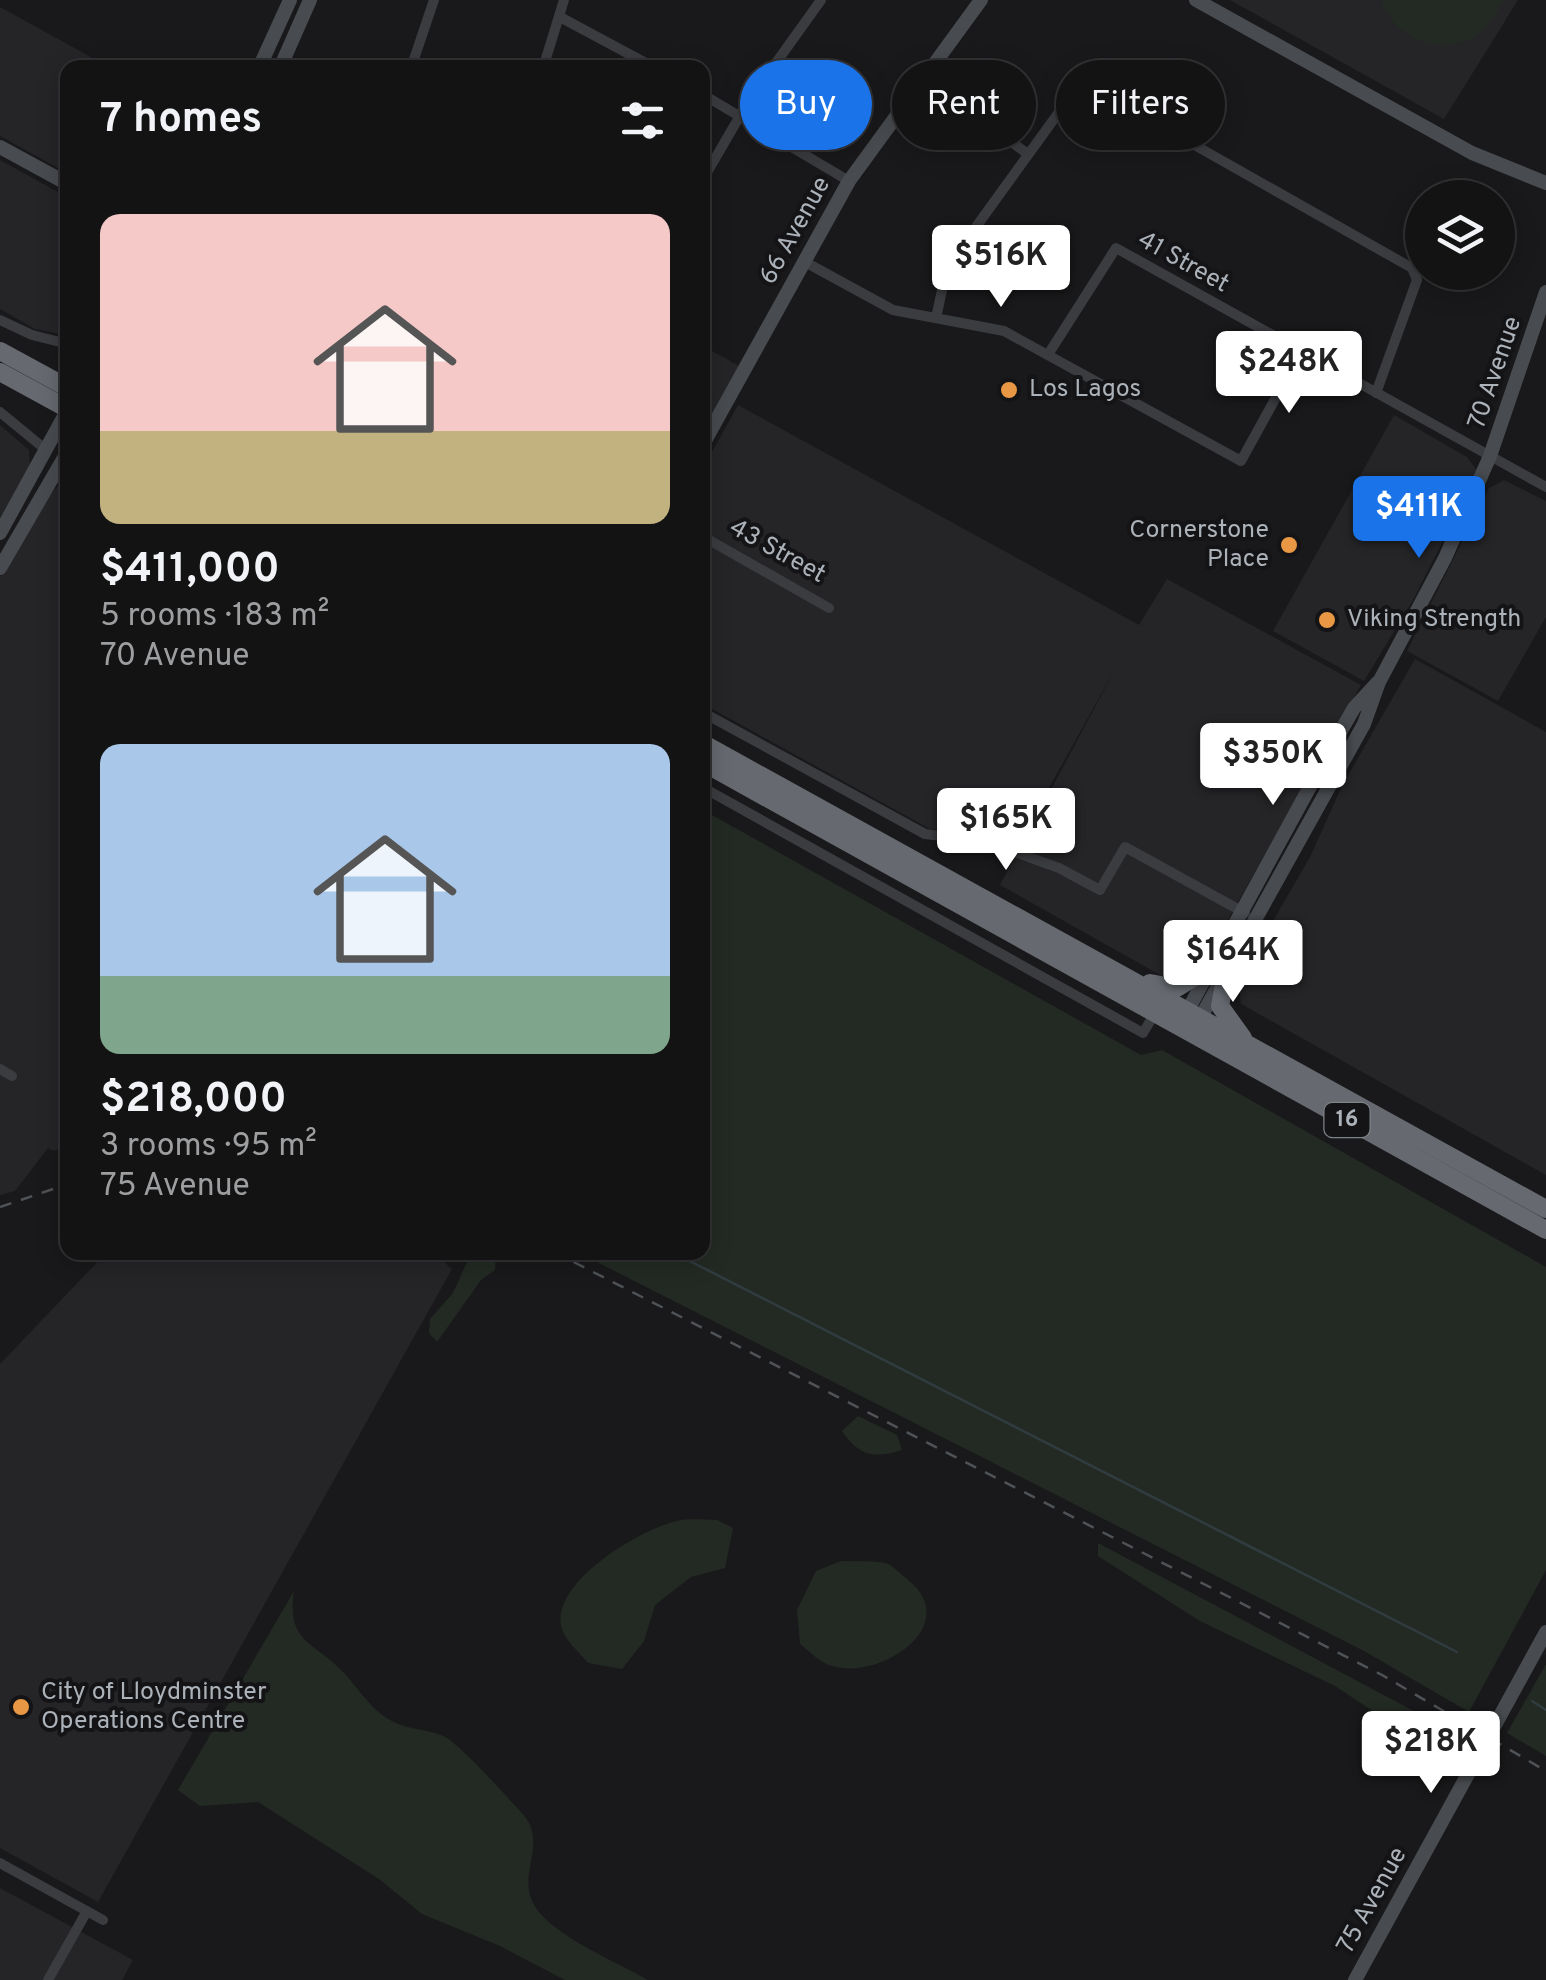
<!DOCTYPE html>
<meta charset="utf-8">
<style>
body{margin:0;font-family:Overpass,sans-serif;background:#1c1c1d;color:#f1f3f6;height:100vh;display:flex;flex-direction:column;font-size:38px;white-space:nowrap}
*{box-sizing:border-box;margin:0}
p{font-size:32px;color:#9d9ea0}
.icon{flex:none;width:55px;height:55px;fill:none;stroke:currentColor;stroke-width:2;stroke-linecap:round;stroke-linejoin:round}
.map{position:relative;flex:1;overflow:hidden}
.panel{position:absolute;left:60px;top:60px;width:650px;height:1200px;display:flex;flex-direction:column;background:#131314;border-radius:20px;box-shadow:0 5px 25px #0003,0 0 0 2px #323234}
.panel>*{flex:none}
.banner{position:absolute;left:740px;top:60px;width:655px;height:90px;display:flex;gap:20px}
.buttons{position:absolute;left:1405px;top:180px;display:grid;gap:20px}
.buttons a{display:grid;place-items:center;width:110px;height:110px;border-radius:50%;background:#131314;box-shadow:0 5px 25px #0003,0 0 0 2px #323234;font-size:50px}
.price{position:absolute;translate:-50% -85px;padding:0 22px;border-radius:10px;background:#fff;color:#222;font-size:32px;line-height:65px;filter:drop-shadow(0 2px 5px #0008)}
.price::after{content:'';position:absolute;left:50%;top:60px;width:30px;height:22px;margin-left:-15px;background:inherit;clip-path:polygon(0 0,100% 0,50% 100%)}
.price.on{background:#1a73e8;color:#fff}
ul{padding:0;list-style:none}
li{display:grid;align-content:center;gap:20px;height:530px;padding:0 40px}
li span{display:grid;place-items:center;height:310px;border-radius:20px;color:#555}
li>.icon{margin-inline-start:auto}
span .icon{width:180px;height:180px;fill:#fffc;stroke-width:1}
li b{font-size:42px}
h2{display:flex;justify-content:space-between;align-items:center;height:120px;padding:0 40px;font-size:42px}
.pill{padding:0 35px;border-radius:45px;background:#131314;box-shadow:0 5px 25px #0003,0 0 0 2px #323234;font-size:35px;line-height:90px}
.pill.on{background:#1a73e8;color:#fff}
.map>svg:first-child{display:block}
</style>
<div class="map">
<svg width="1546" height="1980" viewBox="0 0 1546 1980">
<rect width="100%" height="100%" fill="#19191b"/>
<path fill="#252528" d="M1230 0H1518L1444 119Z
M0 7 109 67 68 68 67 173 0 136Z
M0 160 67 197V335L35 329 0 309Z
M703 346 739 366 703 430Z
M738 405 1139 625 1167 579 1361 685 1200 969 1186 979 1169 980 1000 885 1118 664 1015 849 977 832 930 829 703 704V468Z
M1394 415 1467 457 1478 472 1413 600 1364 681 1273 631Z
M0 425 29 450 30 465 0 518Z
M67 477V1143L54 1151 48 1148 15 1191 0 1195V577L47 497Z
M1504 480 1546 501V617L1498 701 1407 651 1489 488Z
M1415 659 1546 732V1175L1241 1004 1238 981 1310 857 1343 784Z
M106 1253H434L452 1269 98 1902 0 1848V1364Z
M0 1888 133 1960 122 1980H0Z"/>
<path fill="#232a23" d="M1381 0H1504C1495 15 1484 35 1466 41 1431 54 1392 34 1381 0Z
M703 810 1141 1055 1162 1050 1546 1267V1570L1469 1712 1364 1651 579 1253 702 1252Z
M471 1253H496L495 1270 481 1280 437 1342 429 1333 430 1319 453 1293Z
M858 1416 897 1435 902 1450C873 1459 859 1456 842 1431Z
M717 1520 733 1528 725 1568 691 1577 655 1605 644 1641 622 1669 588 1663C581 1654 568 1643 563 1632 544 1586 640 1529 677 1521 689 1518 704 1520 717 1520Z
M1098 1543 1412 1710 1425 1731 1382 1717 1335 1686 1200 1621 1098 1556Z
M841 1561C855 1562 875 1560 888 1564 894 1567 902 1575 907 1579 965 1625 880 1681 832 1666 820 1663 809 1651 800 1644L797 1610 816 1571Z
M294 1591C286 1644 315 1641 345 1674 362 1693 375 1716 401 1725 415 1730 432 1730 445 1737 464 1748 503 1793 521 1812 550 1842 516 1872 534 1905 551 1935 617 1962 648 1980H565L500 1946 422 1914 379 1879 258 1802 200 1806 178 1790Z
M1546 1664V1756L1507 1733Z"/>
<g fill="none" stroke-linecap="round" stroke-linejoin="round">
<path stroke="#313c40" stroke-width="2.5" d="M672 1252 1457 1652
M1532 1701 1546 1710"/>
<path stroke="#3a3c3f" stroke-width="10" d="M560 17 655 68
M411 68 434 0
M543 68 564 0
M924 79 1028 154
M702 94 849 181
M702 181 748 102 821 0
M805 262 893 310 1004 331 1241 461 1301 352
M936 318 947 267 1075 90 1090 86 1412 268 1417 280 1376 393
M0 320 32 335 68 344
M1049 353 1116 248 1546 487
M0 412 45 449
M702 536 829 608
M702 712 925 834 984 841 1059 868 1100 890 1125 847 1245 913
M702 787 1143 1033 1155 1013
M0 1069 12 1076
M0 1863 103 1920
M48 1980 87 1911"/>
<path stroke="#484b4f" stroke-width="14" d="M1196 0 1472 153 1546 183
M259 68 290 0
M280 68 310 0
M0 147 68 184
M702 446 849 181 981 0
M0 533 68 409
M0 568 68 451
M1184 1017 1330 750 1354 708 1378 682
M1197 1024 1364 724 1379 682 1445 558 1490 456 1546 292
M1355 1980 1546 1632"/>
<path stroke="#666a70" stroke-width="18" d="M0 351 68 388
M0 372 68 409
M702 743 1546 1209
M702 762 1546 1230
M1227 969 1220 1006 1243 1038
M1150 983 1177 988 1212 966"/>
<path stroke="#4f5256" stroke-width="2.5" stroke-dasharray="12 10" stroke-linecap="butt" d="M0 1207 68 1184
M554 1252 1382 1675 1546 1771"/>
</g>
<g fill="#e89844" stroke="#141416" stroke-width="4">
<circle cx="1009" cy="390" r="10"/>
<circle cx="1289" cy="545" r="10"/>
<circle cx="1327" cy="620" r="10"/>
<circle cx="21" cy="1707" r="10"/>
</g>
<g text-anchor="middle" dominant-baseline="central" stroke-width="8" stroke-linejoin="round" paint-order="stroke">
<rect fill="#141416" stroke="#7e8388" stroke-width="2.5" x="1324.5" y="1103" width="45" height="34" rx="8"/>
<g font-size="22" font-weight="bold" fill="#acb2b9">
<text x="1347" y="1120">16</text>
</g>
<g font-size="25" fill="#acb2b9" stroke="#141416">
<text transform="translate(796 231) rotate(-61)">66 Avenue</text>
<text transform="translate(1183 263) rotate(29)">41 Street</text>
<text transform="translate(1496 373) rotate(-71)">70 Avenue</text>
<text transform="translate(777 552) rotate(29)">43 Street</text>
<text transform="translate(1373 1901) rotate(-61)">75 Avenue</text>
</g>
<g font-size="25" fill="#acb2b9" stroke="#141416" text-anchor="start">
<text x="1029" y="390">Los Lagos</text>
<text x="1269" y="531" text-anchor="end">Cornerstone<tspan x="1269" dy="29">Place</tspan></text>
<text x="1347" y="620">Viking Strength</text>
<text x="41" y="1693">City of Lloydminster<tspan x="41" dy="29">Operations Centre</tspan></text>
</g>
</g>
</svg>
<div class="buttons">
<a><svg class="icon" aria-label="layers" viewBox="0 0 24 24"><path d="M12 4l9 5-9 5-9-5zM3 14l9 5 9-5"/></svg></a>
</div>
<b class="price" style="left:1001px;top:310px">$516K</b>
<b class="price" style="left:1289px;top:416px">$248K</b>
<b class="price on" style="left:1419px;top:561px">$411K</b>
<b class="price" style="left:1273px;top:808px">$350K</b>
<b class="price" style="left:1006px;top:873px">$165K</b>
<b class="price" style="left:1233px;top:1005px">$164K</b>
<b class="price" style="left:1431px;top:1796px">$218K</b>
<div class="banner">
<a class="pill on">Buy</a>
<a class="pill">Rent</a>
<a class="pill">Filters</a>
</div>
<section class="panel">
<h2>7 homes<svg class="icon" aria-label="filters" viewBox="0 0 24 24"><path d="M4 7h16M4 17h16"/><circle cx="9" cy="7" r="2"/><circle cx="15" cy="17" r="2"/></svg></h2>
<ul>
<li><span style="background:linear-gradient(#f6c9c9 70%,#c2b280 0)"><svg class="icon" aria-label="home" viewBox="0 0 24 24"><path d="M3 11l9-7 9 7M6 9v11h12V9"/></svg></span><div><b>$411,000</b><p>5 rooms · 183 m²</p><p>70 Avenue</p></div></li>
<li><span style="background:linear-gradient(#a9c7e8 75%,#7fa58c 0)"><svg class="icon" aria-label="home" viewBox="0 0 24 24"><path d="M3 11l9-7 9 7M6 9v11h12V9"/></svg></span><div><b>$218,000</b><p>3 rooms · 95 m²</p><p>75 Avenue</p></div></li>
</ul>
</section>
</div>
